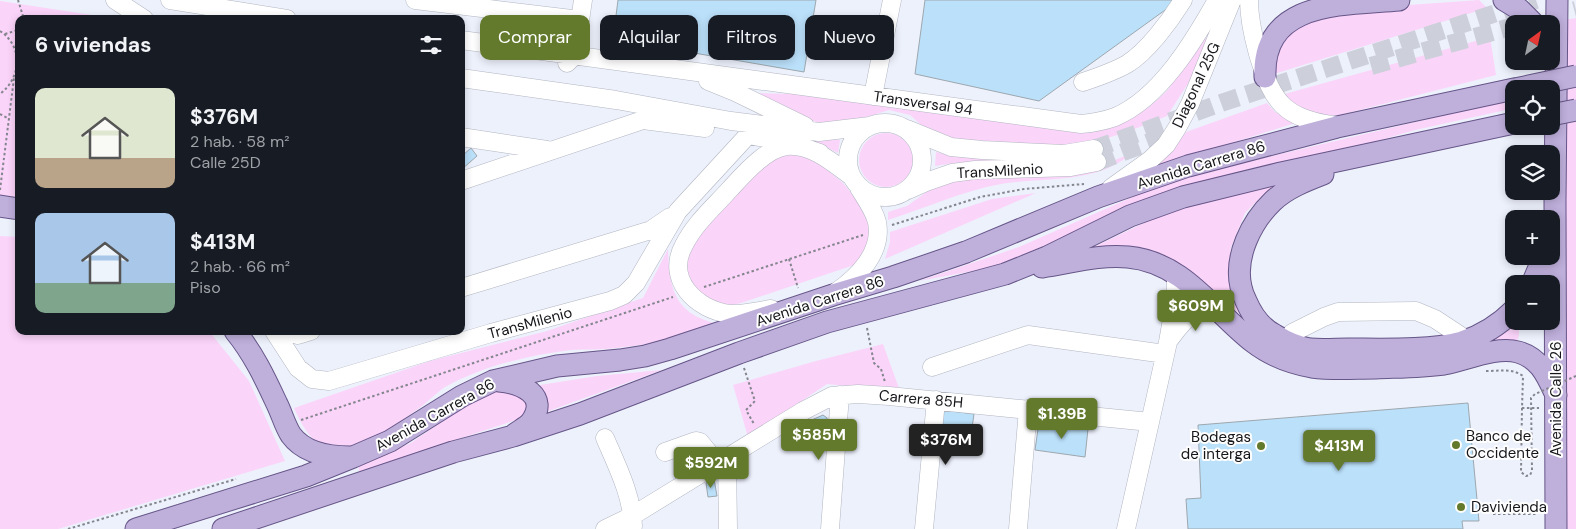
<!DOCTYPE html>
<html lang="es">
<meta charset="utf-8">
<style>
body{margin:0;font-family:"DM Sans",sans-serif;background:#242831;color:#f1f3f6;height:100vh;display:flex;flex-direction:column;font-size:19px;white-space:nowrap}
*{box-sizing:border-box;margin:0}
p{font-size:16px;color:#9ea1a6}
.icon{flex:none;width:28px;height:28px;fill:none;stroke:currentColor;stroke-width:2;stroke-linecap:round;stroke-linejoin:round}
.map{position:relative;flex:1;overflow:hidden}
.side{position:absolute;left:15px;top:15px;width:450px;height:320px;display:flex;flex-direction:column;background:#171b24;border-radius:10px;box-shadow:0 2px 8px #0003}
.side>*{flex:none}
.top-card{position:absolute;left:480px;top:15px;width:475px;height:45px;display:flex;gap:10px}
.needle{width:32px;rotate:33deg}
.fabs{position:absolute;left:1505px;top:15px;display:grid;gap:10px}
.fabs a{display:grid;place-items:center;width:55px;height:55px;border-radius:10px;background:#171b24;box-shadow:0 2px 8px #0003;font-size:25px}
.price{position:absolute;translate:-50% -42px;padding:0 11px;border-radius:5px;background:#637a2c;color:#fff;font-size:16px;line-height:32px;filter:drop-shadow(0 1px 2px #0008)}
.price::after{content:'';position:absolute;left:50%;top:30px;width:15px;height:11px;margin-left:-8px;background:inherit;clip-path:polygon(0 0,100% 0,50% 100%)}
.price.active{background:#222;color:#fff}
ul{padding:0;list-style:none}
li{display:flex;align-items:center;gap:15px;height:125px;padding:0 20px}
li span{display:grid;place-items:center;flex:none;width:140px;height:100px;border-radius:10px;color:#555}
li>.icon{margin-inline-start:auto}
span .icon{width:60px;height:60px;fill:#fffc;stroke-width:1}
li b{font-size:21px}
h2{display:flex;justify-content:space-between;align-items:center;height:60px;padding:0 20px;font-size:21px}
.chip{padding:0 18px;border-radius:10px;background:#171b24;box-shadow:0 2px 8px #0003;font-size:18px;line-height:45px}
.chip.active{background:#637a2c;color:#fff}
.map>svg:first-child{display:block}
</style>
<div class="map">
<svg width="1576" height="529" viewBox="0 0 1576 529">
<rect width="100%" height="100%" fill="#edf1fc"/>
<path fill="#fbd4fa" d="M1479 0 1487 8 1274 74 1275 46 1282 36 1324 11Z
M0 1 118 19H19V199L0 197Z
M1576 18V529H1561L1564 20Z
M1220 19 1193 76 1167 116 1127 132 1088 144 1052 148 947 140 928 131 910 115 889 110 854 121 836 125 816 122 789 111 755 93 795 94 886 104 1126 120 1149 107 1166 92Z
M1490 37 1496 75 1340 115 1311 116 1281 95Z
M1504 101 1506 110 1415 130 1350 149 1253 168 1186 186 994 267 919 281 1019 247 1153 188 1209 171Z
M1267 103 1275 112 1295 123 1156 167 1175 147 1186 132Z
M859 160a27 27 0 1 1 54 0a27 27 0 1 1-54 0Z
M787 134 840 140 838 153 815 141Z
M936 152 952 156 1005 160 954 163 935 166Z
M1135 152C1126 158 1116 165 1106 169 1072 182 1036 178 1001 184 962 191 926 208 888 220V212L907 206 928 191 950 178 1100 166Z
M799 154 814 159 843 183 866 211 871 232 860 263 741 303 721 307 705 300 690 283 685 266 696 234 765 164 782 156Z
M1283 181 1262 196 1245 213 1231 247 1228 277 1243 317C1211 288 1178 254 1133 247 1121 245 1107 247 1094 247L1150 220 1228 193Z
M1036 193 885 259 890 242V232L992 199Z
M0 236 19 237V331H209L249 381 285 461 58 529H0Z
M668 249C669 274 670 301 694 315 700 319 709 321 716 324 696 329 677 337 657 342 644 345 630 346 616 348 601 350 586 349 571 350 529 355 484 366 447 386 440 389 435 396 429 400 408 418 361 451 332 448 311 445 302 425 294 408L430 361 547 331 643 298Z
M1516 321C1521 328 1519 338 1516 345L1484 347 1492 337Z
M883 344 900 391 827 384 748 437 733 385 816 361Z
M662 370 546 412 540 385 597 376Z
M500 388 528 397 525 417 416 453 360 474 358 466 411 443 455 412Z"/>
<path fill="#bbe0fa" stroke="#9da7ae" d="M618 0H816L804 72 613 39Z
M925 0H1179L1039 101 915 74Z
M471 148 477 156 462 169 461 155 462 156Z
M1468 403 1479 521H1462L1463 529H1188L1186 499 1201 498 1198 425Z
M944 410 974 414 972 428 942 425Z
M823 415 827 418V431L805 432V423Z
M1039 422 1088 429 1085 457 1035 450Z
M714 479 717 496 708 497 706 483Z"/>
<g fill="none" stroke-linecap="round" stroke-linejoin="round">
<path stroke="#cdd0da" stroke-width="18" stroke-dasharray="18 9" stroke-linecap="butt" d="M1522 24 1576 10
M1371 66 1514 26
M1094 149 1224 102 1536 0
M1097 162 1176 132"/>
<g stroke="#b2b6c1" stroke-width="19">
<path id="minor" d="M115 0 144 19
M170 0 287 19
M415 0 580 20
M1249 0C1249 19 1253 36 1258 54 1273 104 1284 118 1337 126
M461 40 1081 124C1093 123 1104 121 1115 117 1160 98 1194 41 1217 0
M567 63 575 55 583 0
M461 78 616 100 731 121 780 127 819 132 870 126
M708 81 735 92 805 126
M1083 82C1098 77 1113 72 1127 64 1147 52 1170 21 1183 0
M873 96 892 0
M848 160a37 37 0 1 1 74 0a37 37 0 1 1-74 0Z
M907 129 951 147 982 150 1064 154 1094 149
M461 137 547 150
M461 181 643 120 705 128
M1111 188 1150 160 1166 145 1177 128 1190 104 1232 0
M908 190 926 182 952 173 975 170 1071 167 1097 162
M461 288 651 230 670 217
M836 292C858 277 883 252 877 222 874 210 866 199 859 188
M771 309C758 311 743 315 730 314 696 310 665 279 684 245 695 223 714 207 730 189 743 175 766 148 787 146 812 144 832 162 851 176
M274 331 298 368 312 379 329 381 491 333 610 301 624 295 636 283 678 211 748 135 787 142 820 153
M283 331 298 335 311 331
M1292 333 1324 317 1338 312 1416 311 1435 319 1467 340
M1169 340C1186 318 1188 313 1216 308
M932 367 1028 335 1165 354
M605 438C617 466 632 495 633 526
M665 452 696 441 700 442 718 464
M727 459 728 529
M605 529 632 516 803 411 832 396 858 394 889 396 1150 422
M830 529 840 395
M924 529 936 400
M1018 529 1028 409
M1126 529 1168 342 1176 296V274"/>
</g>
<g stroke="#665688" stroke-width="23">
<path id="major" d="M1504 0 1519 9 1534 24
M1265 77C1262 0 1343 5 1399 0
M1323 174C1305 181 1287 188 1273 201 1251 222 1234 257 1241 287 1242 292 1244 297 1246 301 1252 315 1261 328 1275 335 1286 342 1298 347 1310 349 1323 350 1336 349 1348 349 1382 349 1430 351 1462 342 1481 336 1500 324 1514 310
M0 206 19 209
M1042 267C1070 263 1100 254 1128 257 1184 262 1213 311 1253 342 1271 356 1290 363 1312 367 1333 370 1355 368 1376 368 1398 367 1421 367 1444 364 1466 360 1496 346 1518 352 1540 358 1547 376 1556 395
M1532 284 1544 256
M235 331C253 353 265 378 277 404 282 414 285 426 291 435 304 453 330 457 350 457
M499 381C521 383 550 395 531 422 527 427 520 430 515 434
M136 529 306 476 353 457 390 441 462 396 493 381 557 366 620 360 645 356 670 349 833 295 893 277 966 252 1098 197 1188 166 1337 127 1514 89
M223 529 453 452 513 436 580 414 739 353 827 322 1005 274 1047 257 1130 216 1183 197 1281 173 1514 123
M1556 529 1555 201 1557 0"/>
</g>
<path stroke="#84868e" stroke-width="2" stroke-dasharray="2.5 2.5" stroke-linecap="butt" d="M18 0 23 16 22 19
M0 31C24 47 21 78 0 94
M5 34 15 31 19 26
M0 114 9 119
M0 190 14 78
M892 225 980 197 1024 189 1084 184
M789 259 798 288
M704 287 863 235
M867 328 874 363 881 369 885 382
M744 368 755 401 746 410 754 424
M1486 371C1499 371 1512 368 1523 376L1522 408H1539
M301 420 673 297
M1493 514H1538
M68 529 236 479"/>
<use href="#minor" stroke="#fff" stroke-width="18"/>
<use href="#major" stroke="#beafdb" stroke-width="21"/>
<g stroke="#665688" stroke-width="23" stroke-linecap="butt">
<path id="major-bridge" d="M1515 89 1576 76
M1551 115 1576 110"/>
</g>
<path stroke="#84868e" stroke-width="2" stroke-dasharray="2.5 2.5" stroke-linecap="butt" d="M1522 408 1521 472 1526 476 1530 475 1532 471 1531 398 1535 394 1576 376"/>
<use href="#major-bridge" stroke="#beafdb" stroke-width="21"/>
</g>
<g fill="#637a2c" stroke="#fefefe" stroke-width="2">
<circle cx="1456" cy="445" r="5"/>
<circle cx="1261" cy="446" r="5"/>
<circle cx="1461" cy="507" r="5"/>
</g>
<g text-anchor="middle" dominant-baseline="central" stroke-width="4" stroke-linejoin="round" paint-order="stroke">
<g font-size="15" fill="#15161a" stroke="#fefefe">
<text transform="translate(1196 85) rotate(-65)">Diagonal 25G</text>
<text transform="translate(923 103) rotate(8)">Transversal 94</text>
<text transform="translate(1201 165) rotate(-17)">Avenida Carrera 86</text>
<text transform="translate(1000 171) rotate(-3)">TransMilenio</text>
<text transform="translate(820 301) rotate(-18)">Avenida Carrera 86</text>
<text transform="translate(530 323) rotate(-15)">TransMilenio</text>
<text transform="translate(921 399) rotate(5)">Carrera 85H</text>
<text transform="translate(1556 399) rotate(-90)">Avenida Calle 26</text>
<text transform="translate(435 415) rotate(-29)">Avenida Carrera 86</text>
</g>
<g font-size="15" fill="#15161a" stroke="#fefefe" text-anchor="start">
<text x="1466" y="436">Banco de<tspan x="1466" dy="17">Occidente</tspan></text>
<text x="1251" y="437" text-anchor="end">Bodegas<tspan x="1251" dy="17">de interga</tspan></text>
<text x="1471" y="507">Davivienda</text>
</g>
</g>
</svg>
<div class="fabs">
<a><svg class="needle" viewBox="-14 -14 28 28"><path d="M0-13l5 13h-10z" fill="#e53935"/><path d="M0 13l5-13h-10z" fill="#9ea1a6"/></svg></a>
<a><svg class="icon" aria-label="locate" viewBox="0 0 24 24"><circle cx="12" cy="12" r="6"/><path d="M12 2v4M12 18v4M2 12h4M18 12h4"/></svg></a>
<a><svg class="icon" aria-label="layers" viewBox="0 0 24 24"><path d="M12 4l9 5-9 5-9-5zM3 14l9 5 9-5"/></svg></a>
<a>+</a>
<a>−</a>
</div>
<b class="price" style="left:1196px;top:332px">$609M</b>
<b class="price" style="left:1062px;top:440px">$1.39B</b>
<b class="price" style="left:819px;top:461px">$585M</b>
<b class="price active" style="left:946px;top:466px">$376M</b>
<b class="price" style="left:1339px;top:472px">$413M</b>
<b class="price" style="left:711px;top:489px">$592M</b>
<div class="top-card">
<a class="chip active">Comprar</a>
<a class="chip">Alquilar</a>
<a class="chip">Filtros</a>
<a class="chip">Nuevo</a>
</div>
<section class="side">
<h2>6 viviendas<svg class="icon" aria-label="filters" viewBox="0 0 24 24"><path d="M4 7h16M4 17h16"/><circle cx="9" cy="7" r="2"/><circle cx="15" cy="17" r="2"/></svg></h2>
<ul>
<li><span style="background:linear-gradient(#dfe7d0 70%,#b9a48a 0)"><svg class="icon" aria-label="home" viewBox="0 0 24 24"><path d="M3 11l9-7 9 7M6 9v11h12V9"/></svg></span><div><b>$376M</b><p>2 hab. · 58 m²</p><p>Calle 25D</p></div></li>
<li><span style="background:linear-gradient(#a9c7e8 70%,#7fa58c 0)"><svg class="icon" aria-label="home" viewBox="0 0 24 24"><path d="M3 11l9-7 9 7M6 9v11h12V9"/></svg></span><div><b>$413M</b><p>2 hab. · 66 m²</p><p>Piso</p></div></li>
</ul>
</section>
</div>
